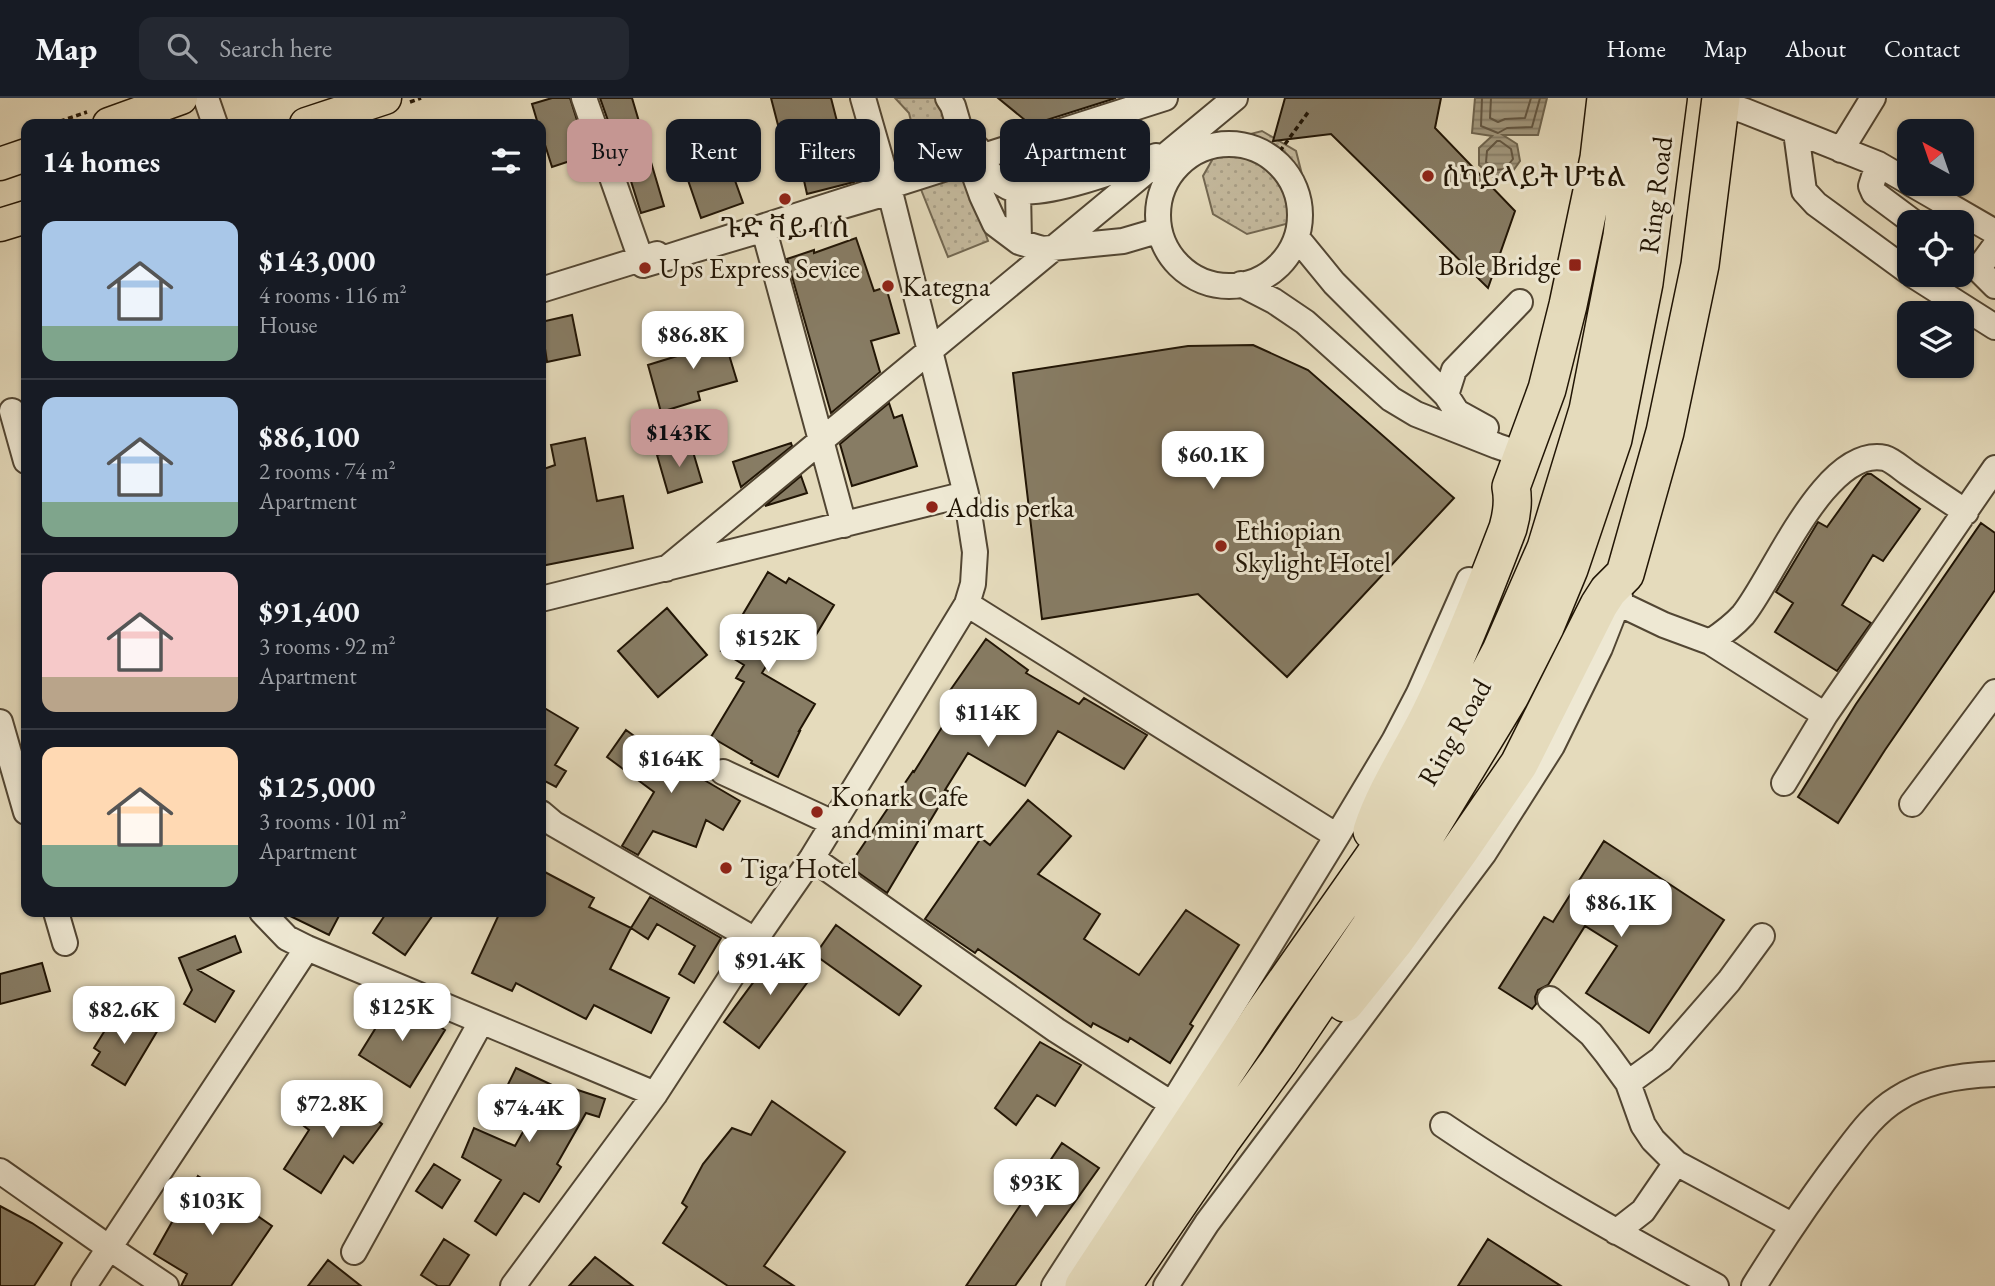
<!DOCTYPE html>
<meta charset="utf-8">
<style>
body{margin:0;font-family:"EB Garamond","Noto Serif Ethiopic",serif;background:#242831;color:#f1f3f6;height:100vh;display:flex;flex-direction:column;font-size:26px;white-space:nowrap}
*{box-sizing:border-box;margin:0}
p{font-size:23px;color:#9ea1a6}
.icon{flex:none;width:38px;height:38px;fill:none;stroke:currentColor;stroke-width:2;stroke-linecap:round;stroke-linejoin:round}
.map{position:relative;flex:1;overflow:hidden}
.details{position:absolute;left:21px;top:21px;width:525px;height:798px;display:flex;flex-direction:column;background:#171b24;border-radius:14px;box-shadow:0 2px 5px #0004}
.details>*{flex:none}
.top-card{position:absolute;left:567px;top:21px;width:665px;height:63px;display:flex;gap:14px}
.needle{width:46px;rotate:320deg}
.controls{position:absolute;left:1897px;top:21px;display:grid;gap:14px}
.controls a{display:grid;place-items:center;width:77px;height:77px;border-radius:14px;background:#171b24;box-shadow:0 2px 5px #0004;font-size:35px}
.price{position:absolute;translate:-50% -60px;padding:0 16px;border-radius:14px;background:#fff;color:#222;font-size:23px;line-height:46px;filter:drop-shadow(0 2px 4px #0008)}
.price::after{content:'';position:absolute;left:50%;top:42px;width:21px;height:16px;margin-left:-10px;background:inherit;clip-path:polygon(0 0,100% 0,50% 100%)}
.price.on{background:#c59692;color:#111}
ul{padding:0;list-style:none}
li{display:flex;align-items:center;gap:21px;height:175px;padding:0 21px}
li+li{border-top:2px solid #363941}
li span{display:grid;place-items:center;flex:none;width:196px;height:140px;border-radius:14px;color:#555}
li>.icon{margin-inline-start:auto}
span .icon{width:84px;height:84px;fill:#fffc;stroke-width:1}
li b{font-size:30px}
h2{display:flex;justify-content:space-between;align-items:center;height:84px;padding:0 21px;font-size:30px}
.pill{padding:0 24px;border-radius:14px;background:#171b24;box-shadow:0 2px 5px #0004;font-size:24px;line-height:63px}
.pill.on{background:#c59692;color:#111}
header{display:flex;align-items:center;gap:42px;box-sizing:border-box;height:98px;padding:0 35px;background:#171b24;border-bottom:2px solid #363941}
header strong{font-size:33px}
nav{display:flex;gap:38px;margin-inline-start:auto;font-size:24px}
.search{width:490px;height:63px;background:#242831;display:flex;align-items:center;gap:18px;box-sizing:border-box;padding:0 24px;border-radius:14px;color:#9ea1a6;font-size:26px}
.map>svg:first-child{display:block}
</style>
<header>
<strong>Map</strong>
<div class="search"><svg class="icon" aria-label="search" viewBox="0 0 24 24"><circle cx="10" cy="10" r="6"/><path d="M15 15l6 6"/></svg>Search here</div>
<nav><a>Home</a><a>Map</a><a>About</a><a>Contact</a></nav>
</header>
<div class="map">
<svg width="1995" height="1188" viewBox="0 0 1995 1188">
<defs>
<pattern id="grass-dots" width="8" height="8" patternUnits="userSpaceOnUse" patternTransform="scale(1.75)"><rect width="8" height="8" fill="#c4b99d"/><path d="M2 2h.1M6 6h.1" fill="none" stroke="#a89e86" stroke-width="1.8" stroke-linecap="round"/></pattern>
<pattern id="water-rules" width="6" height="5" patternUnits="userSpaceOnUse" patternTransform="scale(1.75)"><rect width="6" height="5" fill="#a2987e"/><path d="M0 2.5h6" fill="none" stroke="#847b65"/></pattern>
</defs>
<rect width="100%" height="100%" fill="#e5dbbc"/>
<filter id="stains"><feTurbulence type="fractalNoise" baseFrequency=".00286" numOctaves="4"/><feColorMatrix values="0 0 0 0 .2 0 0 0 0 .09 0 0 0 0 .02 0 0 0 .5 -.17"/></filter>
<radialGradient id="worn" r=".72"><stop offset=".6" stop-color="#630" stop-opacity="0"/><stop offset="1" stop-color="#630" stop-opacity=".3"/></radialGradient>
<path fill="url(#grass-dots)" stroke="#726751" stroke-width="2" d="M895 0H939L988 143 948 159 910 64 915 39 909 15Z
M1262 33 1296 53 1306 92 1286 126 1247 136 1213 116 1203 78 1223 43Z"/>
<path fill="url(#water-rules)" stroke="#6e644e" stroke-width="2" d="M1475 0H1547L1538 37H1503L1517 46 1520 63 1510 77 1493 79 1479 67V50L1492 38 1472 35Z"/>
<g fill="none" stroke-linecap="round" stroke-linejoin="round">
<path stroke="#625642" stroke-width="2" d="M1482 0 1481 28 1498 35 1507 30 1532 29 1540 0
M1491 0 1490 20 1498 24 1505 21 1525 20 1531 0
M1497 43H1500L1511 51 1513 61 1505 71 1495 72 1486 64 1487 53Z"/>
</g>
<path fill="#877c64" stroke="#211505" stroke-width="2" d="M552 0H570L588 57 552 69 541 34V26H538L532 6Z
M600 0H632L664 108 641 115 630 80 637 77 626 45 617 48Z
M771 0H831L840 35 843 34 854 84 807 96 791 24 778 27Z
M998 0H1116L1031 27Z
M1285 0H1441L1435 30 1515 113 1488 190 1331 36 1273 43Z
M718 35 743 105 701 120 677 50Z
M856 140 874 193 886 189 899 235 871 243 880 274 831 315 787 161 814 152V155Z
M572 217 580 257 547 264 541 224Z
M719 224 737 283 698 294 700 302 661 314 648 267 703 250 697 231Z
M1253 247 1308 272 1454 400 1287 579 1198 496 1042 521 1013 275 1188 248Z
M889 305 894 320 902 317 917 368 852 388 840 346Z
M585 340 597 403 623 398 633 450 541 468V372L555 367 551 347Z
M791 345 792 348 741 389 733 364Z
M691 347 702 384 668 395 657 357Z
M1867 376H1871L1920 411 1883 463 1873 457 1842 507 1871 525 1837 573 1775 534 1793 505 1776 494 1818 424 1827 429 1863 379Z
M801 378 807 395 765 408Z
M1981 425 1995 435V492L1885 652 1838 725 1798 699 1856 606Z
M768 474 786 485 789 480 834 507 814 540 791 526 762 575 815 606 799 633H800L778 679 751 665 752 663 711 639 744 584 736 580 744 567 721 553Z
M667 510 707 557 658 599 618 553Z
M986 541 1028 572 1026 575 1079 606 1084 600 1147 637 1124 671 1058 633 1025 688 968 655 945 692 948 693 887 795 849 768 913 673 914 674 954 610 942 604Z
M541 608 578 630 555 667 566 673 556 689 545 683 541 690Z
M626 632 677 669 690 649 705 658 694 676 740 703 723 732 706 722 696 749 653 733 638 757 622 748 654 694 607 659Z
M1028 702 1071 738 1038 776 1100 816 1084 841 1139 877 1186 812 1239 847 1190 926 1193 928 1170 965 1130 940 1128 944 1093 925 1091 929 978 851 975 855 925 821 981 740 990 747Z
M1604 743 1724 822 1649 935 1586 895 1617 848 1585 828 1548 887 1538 892 1535 899 1536 906 1532 911 1499 890 1544 819 1553 824Z
M541 772 594 800 589 809 631 830 610 871 669 900 651 935 594 907 586 921 516 885 512 893 472 875 500 814H541Z
M650 799 721 840 694 885 679 876 695 848 657 826 648 841 631 830Z
M282 814H341L329 837Z
M387 814H435L405 857 373 835Z
M836 827 921 888 899 917 815 857Z
M235 838 241 854 198 872 234 893 215 924 184 906 192 892 179 860Z
M780 848 815 874 759 950 724 924Z
M42 865 50 893 0 906V876Z
M393 902 405 907 445 932 410 989 359 957Z
M126 910 159 930 125 987 92 967 100 954 94 950 112 921 118 924Z
M1040 944 1081 967 1055 1008 1037 997 1016 1027 995 1010Z
M516 970 571 996 572 990 605 1001 599 1019 586 1015 557 1066 561 1069 539 1104 524 1095 496 1137 475 1123 501 1082 462 1059 474 1030 515 1048 532 1018 500 1003Z
M334 989 382 1026 353 1065 344 1058 321 1095 284 1071 309 1032 304 1028Z
M772 1003 845 1054 764 1168 794 1188H728L663 1145 687 1109 682 1105 703 1066 732 1030 751 1037Z
M1062 1045 1099 1070 1015 1188H966Z
M434 1066 460 1082 442 1110 416 1093Z
M198 1078 251 1110 249 1112 272 1128 231 1188H181L187 1176 154 1156Z
M0 1108 32 1125 62 1145 34 1188H0Z
M444 1141 469 1157 449 1188H438L421 1177Z
M1488 1141 1561 1188H1458Z
M595 1159 633 1188H569Z
M328 1162 361 1188H308Z"/>
<g fill="none" stroke-linecap="round" stroke-linejoin="round">
<g stroke="#524633" stroke-width="28">
<path id="minor" d="M206 0 215 26
M584 0 643 167
M948 0 953 8 967 56 982 98 995 126 1019 144 1042 151 1123 143 1157 133
M1721 5 1745 13 1878 66 1909 84
M1796 34 1804 93 1816 106 1909 174
M1158 117a71 71 0 1 1 142 0a71 71 0 1 1-142 0Z
M977 50C983 69 996 86 1015 92 1042 101 1127 69 1156 58
M1841 52 1873 0
M1878 66 1871 88 1874 95 1913 124
M1912 86 1995 134
M1018 93 1019 144
M890 94 643 167 1165 0
M764 132 844 427
M1298 141 1334 185 1446 297 1457 314 1486 330
M1995 148 1978 171 1995 188
M1913 177 1995 229
M1241 186 1274 203 1305 224 1391 301 1416 316 1497 348 1523 357
M541 192 657 156
M1446 297 1454 272 1520 204
M12 313 26 363
M666 471 1235 0
M541 501 966 396
M1618 505 1664 527 1710 544 1825 617
M967 506 1337 738
M1710 544C1722 536 1733 528 1743 517 1773 481 1825 347 1885 360 1892 362 1901 370 1908 375 1927 388 1946 401 1966 414
M0 624 26 714
M723 674 833 725
M1784 685 1825 617 1995 370
M1912 706 1995 594
M541 715 554 726 755 842
M812 760 1056 932 1172 1006
M56 814 65 845
M262 814 287 840 307 850 655 996
M1550 901 1591 936 1607 956 1628 985 1643 1027 1653 1042 1676 1065 1792 1127
M1628 985 1661 961 1729 883 1762 838
M1443 1027C1530 1086 1623 1138 1716 1188
M0 1073 108 1149 166 1188
M1616 1134 1643 1113 1676 1065
M354 1154 481 924
M84 1188 307 850
M513 1188 655 996 755 842 812 760 967 506 973 486 975 454 966 396 890 94 863 0
M1054 1188 1172 1006 1337 738 1394 643 1419 595 1469 482
M1166 1188 1207 1125 1484 755 1552 648 1600 550 1620 499
M1754 1188C1782 1143 1810 1101 1842 1059 1858 1038 1874 1015 1897 1001 1924 983 1963 977 1995 976"/>
</g>
<g stroke="#211505" stroke-width="35">
<path id="major" d="M109 26 181 0
M306 26 385 0
M0 66 26 57
M0 127 26 119"/>
</g>
<g stroke="#211505" stroke-width="40">
<path id="highway" d="M1372 733C1385 693 1410 656 1429 618 1459 557 1484 493 1508 430 1512 416 1514 404 1511 389L1547 291 1568 207 1599 60 1606 0
M1345 905 1394 844 1460 752 1519 666 1599 507 1608 493 1625 476 1665 334 1700 167 1721 0
M1084 1188 1262 918 1427 683 1459 632 1501 553 1546 450 1588 312 1622 138 1639 0
M1122 1188 1221 1043 1279 963 1368 832 1510 598 1545 529 1569 471 1613 341 1644 185 1668 0"/>
</g>
<path stroke="#211505" stroke-width="3.5" stroke-dasharray="5 3.5" stroke-linecap="butt" d="M410 4 421 0
M52 26 87 14
M1275 60 1309 13"/>
<use href="#minor" stroke="#eee8d3" stroke-width="24"/>
<use href="#major" stroke="#e5dbbc" stroke-width="32"/>
<use href="#highway" stroke="#e5dbbc" stroke-width="37"/>
</g>
<g fill="#8f2418" stroke="#eee8d3" stroke-width="2.5">
<circle cx="1428" cy="78" r="7"/>
<circle cx="785" cy="101" r="7"/>
<rect x="1568" y="160" width="14" height="14" rx="3.5"/>
<circle cx="645" cy="170" r="7"/>
<circle cx="888" cy="188" r="7"/>
<circle cx="932" cy="409" r="7"/>
<circle cx="1221" cy="448" r="7"/>
<circle cx="817" cy="714" r="7"/>
<circle cx="726" cy="770" r="7"/>
</g>
<g text-anchor="middle" dominant-baseline="central" stroke-width="6" stroke-linejoin="round" paint-order="stroke">
<g font-size="28" fill="#211505" stroke="#eee8d3" text-anchor="start">
<text x="1442" y="78">ስካይላይት ሆቴል</text>
<text x="785" y="129" text-anchor="middle">ጉድ ቫይብስ</text>
<text x="1561" y="167" text-anchor="end">Bole Bridge</text>
<text x="659" y="170">Ups Express Sevice</text>
<text x="902" y="188">Kategna</text>
<text x="946" y="409">Addis perka</text>
<text x="1235" y="432">Ethiopian<tspan x="1235" dy="32">Skylight Hotel</tspan></text>
<text x="831" y="698">Konark Cafe<tspan x="831" dy="32">and mini mart</tspan></text>
<text x="740" y="770">Tiga Hotel</text>
</g>
<g font-size="28" fill="#211505" stroke="#eee8d3">
<text transform="translate(1655 97) rotate(-83)">Ring Road</text>
<text transform="translate(1454 634) rotate(-60)">Ring Road</text>
</g>
</g>
<rect width="100%" height="100%" filter="url(#stains)"/>
<rect width="100%" height="100%" fill="url(#worn)"/>
</svg>
<div class="controls">
<a><svg class="needle" viewBox="-14 -14 28 28"><path d="M0-13l5 13h-10z" fill="#e53935"/><path d="M0 13l5-13h-10z" fill="#9ea1a6"/></svg></a>
<a><svg class="icon" aria-label="locate" viewBox="0 0 24 24"><circle cx="12" cy="12" r="6"/><path d="M12 2v4M12 18v4M2 12h4M18 12h4"/></svg></a>
<a><svg class="icon" aria-label="layers" viewBox="0 0 24 24"><path d="M12 4l9 5-9 5-9-5zM3 14l9 5 9-5"/></svg></a>
</div>
<b class="price" style="left:693px;top:273px">$86.8K</b>
<b class="price on" style="left:679px;top:371px">$143K</b>
<b class="price" style="left:1213px;top:393px">$60.1K</b>
<b class="price" style="left:768px;top:576px">$152K</b>
<b class="price" style="left:988px;top:651px">$114K</b>
<b class="price" style="left:671px;top:697px">$164K</b>
<b class="price" style="left:1621px;top:841px">$86.1K</b>
<b class="price" style="left:770px;top:899px">$91.4K</b>
<b class="price" style="left:402px;top:945px">$125K</b>
<b class="price" style="left:124px;top:948px">$82.6K</b>
<b class="price" style="left:332px;top:1042px">$72.8K</b>
<b class="price" style="left:529px;top:1046px">$74.4K</b>
<b class="price" style="left:1036px;top:1121px">$93K</b>
<b class="price" style="left:212px;top:1139px">$103K</b>
<div class="top-card">
<a class="pill on">Buy</a>
<a class="pill">Rent</a>
<a class="pill">Filters</a>
<a class="pill">New</a>
<a class="pill">Apartment</a>
</div>
<section class="details">
<h2>14 homes<svg class="icon" aria-label="filters" viewBox="0 0 24 24"><path d="M4 7h16M4 17h16"/><circle cx="9" cy="7" r="2"/><circle cx="15" cy="17" r="2"/></svg></h2>
<ul>
<li><span style="background:linear-gradient(#a9c7e8 75%,#7fa58c 0)"><svg class="icon" aria-label="home" viewBox="0 0 24 24"><path d="M3 11l9-7 9 7M6 9v11h12V9"/></svg></span><div><b>$143,000</b><p>4 rooms · 116 m²</p><p>House</p></div></li>
<li><span style="background:linear-gradient(#a9c7e8 75%,#7fa58c 0)"><svg class="icon" aria-label="home" viewBox="0 0 24 24"><path d="M3 11l9-7 9 7M6 9v11h12V9"/></svg></span><div><b>$86,100</b><p>2 rooms · 74 m²</p><p>Apartment</p></div></li>
<li><span style="background:linear-gradient(#f6c9c9 75%,#b9a48a 0)"><svg class="icon" aria-label="home" viewBox="0 0 24 24"><path d="M3 11l9-7 9 7M6 9v11h12V9"/></svg></span><div><b>$91,400</b><p>3 rooms · 92 m²</p><p>Apartment</p></div></li>
<li><span style="background:linear-gradient(#ffd9b3 70%,#7fa58c 0)"><svg class="icon" aria-label="home" viewBox="0 0 24 24"><path d="M3 11l9-7 9 7M6 9v11h12V9"/></svg></span><div><b>$125,000</b><p>3 rooms · 101 m²</p><p>Apartment</p></div></li>
</ul>
</section>
</div>
